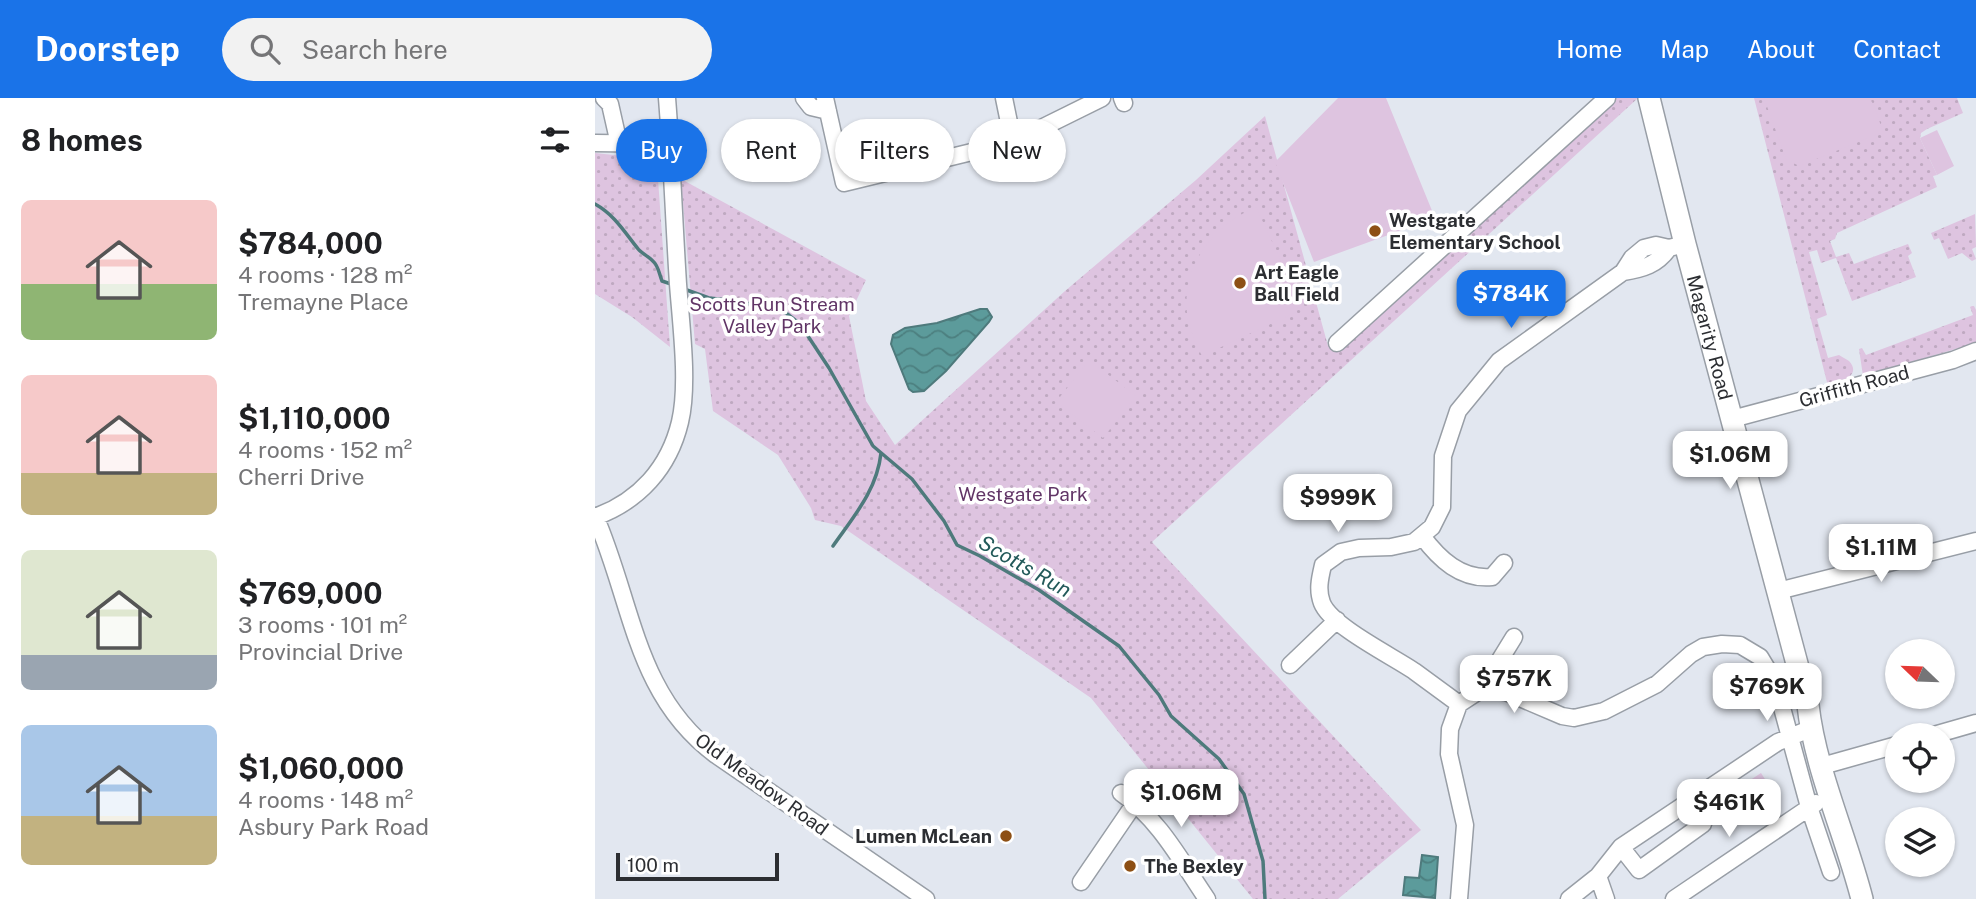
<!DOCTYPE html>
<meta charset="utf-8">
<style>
body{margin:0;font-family:"Public Sans",sans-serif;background:#f2f2f2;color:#202124;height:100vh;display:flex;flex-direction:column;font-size:26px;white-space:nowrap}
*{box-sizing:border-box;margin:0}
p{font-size:23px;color:#757577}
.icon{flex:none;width:38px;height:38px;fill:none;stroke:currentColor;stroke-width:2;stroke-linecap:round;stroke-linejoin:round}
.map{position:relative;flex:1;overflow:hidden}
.panel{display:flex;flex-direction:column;background:#fff;width:595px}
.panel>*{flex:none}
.guide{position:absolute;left:21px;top:21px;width:665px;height:63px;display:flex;gap:14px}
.needle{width:46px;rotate:293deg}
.fabs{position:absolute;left:1290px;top:541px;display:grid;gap:14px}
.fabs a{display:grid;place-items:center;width:70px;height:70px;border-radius:50%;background:#fff;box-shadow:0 2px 5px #0004;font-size:35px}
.scale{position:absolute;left:21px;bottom:18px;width:163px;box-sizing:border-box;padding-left:7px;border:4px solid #2c2e32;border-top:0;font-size:19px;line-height:24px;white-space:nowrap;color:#2c2e32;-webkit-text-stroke:5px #fff;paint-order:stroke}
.price{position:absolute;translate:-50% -60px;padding:0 16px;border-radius:14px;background:#fff;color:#222;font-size:23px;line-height:46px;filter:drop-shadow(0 2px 4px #0008)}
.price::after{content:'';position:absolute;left:50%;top:42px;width:21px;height:16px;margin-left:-10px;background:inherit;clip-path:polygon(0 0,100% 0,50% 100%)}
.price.on{background:#1a73e8;color:#fff}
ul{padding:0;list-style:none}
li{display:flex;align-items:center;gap:21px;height:175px;padding:0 21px}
li span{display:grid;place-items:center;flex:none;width:196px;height:140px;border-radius:10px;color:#555}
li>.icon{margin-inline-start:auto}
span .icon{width:84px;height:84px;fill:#fffc;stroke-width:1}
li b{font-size:30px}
h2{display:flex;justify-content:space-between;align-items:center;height:84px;padding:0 21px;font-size:30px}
.pill{padding:0 24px;border-radius:32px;background:#fff;box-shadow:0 2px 5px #0004;font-size:24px;line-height:63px}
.pill.on{background:#1a73e8;color:#fff}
header{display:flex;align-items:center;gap:42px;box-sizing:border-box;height:98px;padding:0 35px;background:#1a73e8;color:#fff}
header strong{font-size:33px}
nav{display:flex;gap:38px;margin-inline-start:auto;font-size:24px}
.search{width:490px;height:63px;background:#f2f2f2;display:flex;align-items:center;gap:18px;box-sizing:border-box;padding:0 24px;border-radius:38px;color:#757577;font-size:26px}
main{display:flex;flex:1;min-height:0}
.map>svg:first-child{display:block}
</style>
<header>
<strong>Doorstep</strong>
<div class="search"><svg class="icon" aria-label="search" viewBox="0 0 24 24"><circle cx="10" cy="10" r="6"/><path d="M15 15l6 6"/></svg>Search here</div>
<nav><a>Home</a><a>Map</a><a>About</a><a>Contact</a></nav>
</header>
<main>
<section class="panel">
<h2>8 homes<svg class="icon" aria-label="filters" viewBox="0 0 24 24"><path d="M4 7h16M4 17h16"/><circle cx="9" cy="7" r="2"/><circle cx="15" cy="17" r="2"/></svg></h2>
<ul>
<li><span style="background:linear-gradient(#f6c9c9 60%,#8fb573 0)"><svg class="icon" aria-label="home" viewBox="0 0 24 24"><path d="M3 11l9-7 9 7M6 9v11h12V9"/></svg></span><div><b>$784,000</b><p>4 rooms · 128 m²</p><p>Tremayne Place</p></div></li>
<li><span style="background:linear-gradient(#f6c9c9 70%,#c2b280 0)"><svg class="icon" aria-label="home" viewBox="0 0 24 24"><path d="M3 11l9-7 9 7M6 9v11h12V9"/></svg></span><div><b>$1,110,000</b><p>4 rooms · 152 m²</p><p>Cherri Drive</p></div></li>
<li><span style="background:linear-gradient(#dfe7d0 75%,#9aa5b1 0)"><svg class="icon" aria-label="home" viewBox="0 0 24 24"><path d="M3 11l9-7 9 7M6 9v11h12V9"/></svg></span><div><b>$769,000</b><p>3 rooms · 101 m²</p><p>Provincial Drive</p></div></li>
<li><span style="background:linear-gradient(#a9c7e8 65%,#c2b280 0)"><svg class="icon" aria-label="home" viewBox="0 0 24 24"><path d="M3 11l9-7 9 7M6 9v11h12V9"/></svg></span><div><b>$1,060,000</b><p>4 rooms · 148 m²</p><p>Asbury Park Road</p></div></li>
</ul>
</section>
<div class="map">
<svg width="1381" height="801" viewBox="0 0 1381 801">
<defs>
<pattern id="grass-dots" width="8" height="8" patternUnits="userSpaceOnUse" patternTransform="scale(1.75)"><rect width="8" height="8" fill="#dec4e0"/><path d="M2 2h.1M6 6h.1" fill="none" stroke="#bfa9c1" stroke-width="1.8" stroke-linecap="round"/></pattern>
<pattern id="water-waves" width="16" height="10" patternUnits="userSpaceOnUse" patternTransform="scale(1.75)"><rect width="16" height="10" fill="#5c9b9b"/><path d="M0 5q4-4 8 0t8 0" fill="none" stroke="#4c7f7f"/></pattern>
</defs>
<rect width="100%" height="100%" fill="#e2e7f0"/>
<path fill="url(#grass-dots)" d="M1004 0H1043L557 444 826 732 743 801H658L496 600 246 428 220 422 216 410 183 357 118 313 110 251 100 246 86 81 271 182 254 218 271 303 300 347 470 193 601 82 670 18 733 248Z
M1159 0H1362L1368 15 1332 31 1326 35 1325 40 1342 77 1338 78 1342 89 1242 135 1240 141 1235 143 1241 159 1254 155 1259 166 1313 146 1317 155 1313 158 1321 179 1257 203 1241 160 1226 165 1222 152 1214 154 1232 217 1222 221 1233 260 1244 257C1247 259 1251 261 1254 263 1268 278 1243 285 1233 288Z
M0 55 46 60 63 81 75 249 37 219 0 196Z
M1380 116 1381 149 1377 151 1381 161 1377 163 1367 155 1353 161 1344 140 1339 142 1336 135Z
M1377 208H1379L1381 212V245L1268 278 1264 251 1267 250 1271 257 1378 217 1375 209Z"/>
<path fill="#dec4e0" d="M743 0H791L840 120 719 164 680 64Z
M1169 0H1274L1279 7 1288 34 1204 68 1191 61Z
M1342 32 1359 68 1342 77 1325 40Z
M661 109 705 204 701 214 607 258C601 247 596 235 593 222 584 171 616 128 661 109Z
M494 262 541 298 508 340 461 304Z
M1166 675 1181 698 1132 731 1117 707Z"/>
<path fill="url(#water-waves)" stroke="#4e7a7c" stroke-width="2" d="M385 211H392L397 219 394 224 351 273 329 293 318 294 314 291 296 246 298 237 310 230 342 225Z
M827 757 843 759 840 800 808 797 810 779 824 780Z"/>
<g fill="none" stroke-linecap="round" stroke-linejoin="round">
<path stroke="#4e7a7c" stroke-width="3.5" d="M0 106C20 117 30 135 44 152 49 157 57 160 61 167 64 172 65 178 67 183L79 187
M89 191 114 200 143 203 191 215 205 226 234 270 278 348 317 381 349 423 362 447 385 458 444 492 524 548 564 597 576 618 624 661 649 696 668 763 670 801
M238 448C259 418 282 392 286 355"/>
<g stroke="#989ea6" stroke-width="19">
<path id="minor" d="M9 0 15 6 24 46
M209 0 216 9 233 13
M230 0 249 85 418 44 507 0
M409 0 418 44
M527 0 529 5
M0 45 76 46
M1028 174C1048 171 1062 167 1074 150
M742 245 1012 0
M1137 321 1358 262 1381 253
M0 418C38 505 40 597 121 657L331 801
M0 419C44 403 74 370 85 324 94 287 86 226 83 186 79 124 77 62 72 0
M827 438C844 461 866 482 897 479L909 465
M1183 493 1381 443
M695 567 742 522
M887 591 919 539
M864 606C849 595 834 584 819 573 797 558 736 528 727 505 722 492 725 480 728 467L746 454 764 450 796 449 819 444 837 429 847 409 848 358 863 313 904 263 1028 174 1037 160 1049 150 1061 147 1074 150 1090 146
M1339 637 1381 625
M1227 668 1302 647
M526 695C564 721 586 763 612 801
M1026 749 1044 772 1108 726
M1003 778 1011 801
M486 784 540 705
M864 801 870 727 854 656 855 631 864 606 887 591 911 594 967 618 979 620 1009 613 1062 586 1096 556 1108 549 1127 546 1145 547 1165 559 1180 584 1214 709 1236 774
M974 801 1003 778 1026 749 1183 644 1217 630
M1079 801 1221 705"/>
</g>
<g stroke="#989ea6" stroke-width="24">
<g id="major">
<path id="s1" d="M1054 0 1090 146 1213 607C1220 671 1251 738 1267 801"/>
</g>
</g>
<use href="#minor" stroke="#fff" stroke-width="16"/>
<use href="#major" stroke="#fff" stroke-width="21"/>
</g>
<g fill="#8d4f14" stroke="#fff" stroke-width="2.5">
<circle cx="780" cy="133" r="7"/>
<circle cx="645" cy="185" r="7"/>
<circle cx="411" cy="738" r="7"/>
<circle cx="535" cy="768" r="7"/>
</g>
<g text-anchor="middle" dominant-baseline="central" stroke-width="7" stroke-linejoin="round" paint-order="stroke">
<g font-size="19" font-weight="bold" fill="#2c2e32" stroke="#fff" text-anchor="start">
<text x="794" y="122">Westgate<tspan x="794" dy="22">Elementary School</tspan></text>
<text x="659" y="174">Art Eagle<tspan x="659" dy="22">Ball Field</tspan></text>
<text x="397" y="738" text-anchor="end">Lumen McLean</text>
<text x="549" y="768">The Bexley</text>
</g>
<g font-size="19" fill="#613566" stroke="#fff">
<text x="177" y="206">Scotts Run Stream<tspan x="177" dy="22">Valley Park</tspan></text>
<text x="428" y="396">Westgate Park</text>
</g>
<g font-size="19" fill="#2c2e32" stroke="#fff">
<text stroke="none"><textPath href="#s1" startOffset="247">Magarity Road</textPath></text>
<text transform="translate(1259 288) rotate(-15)">Griffith Road</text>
<text transform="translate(167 686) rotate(36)">Old Meadow Road</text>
</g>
<g font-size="21" font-style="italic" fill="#235a5a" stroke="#fff">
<text transform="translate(430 468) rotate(30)">Scotts Run</text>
</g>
</g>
</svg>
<div class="fabs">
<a><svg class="needle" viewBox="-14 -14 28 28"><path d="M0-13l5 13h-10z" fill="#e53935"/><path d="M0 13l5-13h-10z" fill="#757577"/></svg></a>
<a><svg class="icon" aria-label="locate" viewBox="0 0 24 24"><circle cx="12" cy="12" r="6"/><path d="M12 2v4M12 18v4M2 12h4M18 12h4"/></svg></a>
<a><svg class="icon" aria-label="layers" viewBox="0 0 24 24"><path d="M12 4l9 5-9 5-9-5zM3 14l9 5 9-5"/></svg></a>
</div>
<div class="scale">100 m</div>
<b class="price on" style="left:916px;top:232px">$784K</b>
<b class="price" style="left:1135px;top:393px">$1.06M</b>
<b class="price" style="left:743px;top:436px">$999K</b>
<b class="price" style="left:1286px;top:486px">$1.11M</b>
<b class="price" style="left:919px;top:617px">$757K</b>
<b class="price" style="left:1172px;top:625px">$769K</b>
<b class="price" style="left:586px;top:731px">$1.06M</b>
<b class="price" style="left:1134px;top:741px">$461K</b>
<div class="guide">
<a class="pill on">Buy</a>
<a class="pill">Rent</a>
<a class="pill">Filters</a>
<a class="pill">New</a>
</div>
</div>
</main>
